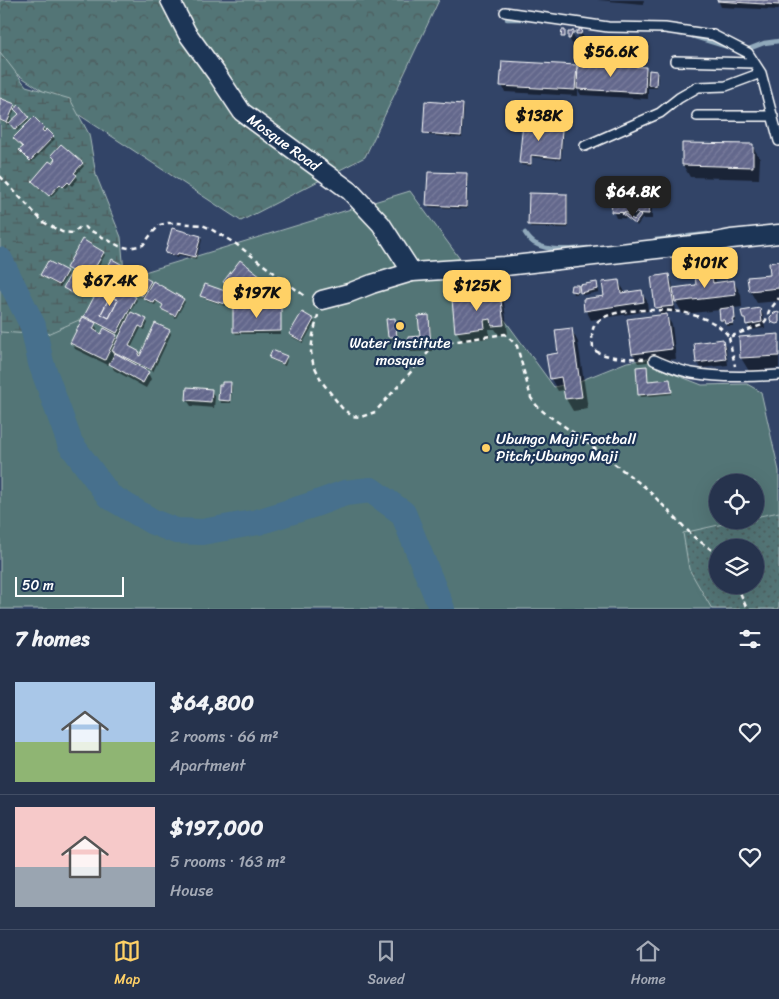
<!DOCTYPE html>
<meta charset="utf-8">
<style>
body{margin:0;font-family:Sriracha,sans-serif;background:#323f57;color:#f1f3f6;height:100vh;display:flex;flex-direction:column;font-size:19px;white-space:nowrap}
*{box-sizing:border-box;margin:0}
p{font-size:16px;color:#a4aab6}
.icon{flex:none;width:28px;height:28px;fill:none;stroke:currentColor;stroke-width:2;stroke-linecap:round;stroke-linejoin:round}
.map{position:relative;height:609px;overflow:hidden}
.sheet{display:flex;flex-direction:column;background:#26334d;flex:1}
.sheet>*{flex:none}
.fabs{position:absolute;left:709px;top:474px;display:grid;gap:10px}
.fabs a{display:grid;place-items:center;width:55px;height:55px;border-radius:50%;background:#26334d;box-shadow:0 5px 20px #0002,0 0 0 1px #424e65;font-size:25px}
.scale{position:absolute;left:15px;bottom:12px;width:109px;box-sizing:border-box;padding-left:5px;border:2px solid #fff;border-top:0;font-size:14px;line-height:18px;white-space:nowrap;color:#fff;-webkit-text-stroke:4px #1d3557;paint-order:stroke}
.price{position:absolute;translate:-50% -42px;padding:0 11px;border-radius:10px;background:#ffd166;color:#111;font-size:16px;line-height:32px;filter:drop-shadow(0 1px 2px #0008)}
.price::after{content:'';position:absolute;left:50%;top:30px;width:15px;height:11px;margin-left:-8px;background:inherit;clip-path:polygon(0 0,100% 0,50% 100%)}
.price.active{background:#222;color:#fff}
ul{padding:0;list-style:none}
li{display:flex;align-items:center;gap:15px;height:125px;padding:0 15px}
li+li{border-top:1px solid #424e65}
li span{display:grid;place-items:center;flex:none;width:140px;height:100px;border-radius:0px;color:#555}
li>.icon{margin-inline-start:auto}
span .icon{width:60px;height:60px;fill:#fffc;stroke-width:1}
li b{font-size:21px}
h2{display:flex;justify-content:space-between;align-items:center;height:60px;padding:0 15px;font-size:21px}
.tabs{display:flex;justify-content:space-around;align-items:center;height:70px;border-top:1px solid #424e65;background:#26334d;font-size:14px;color:#a4aab6}
.tabs a{display:grid;justify-items:center;gap:2px}
.tabs .active{color:#ffd166}
.map>svg:first-child{display:block}
</style>
<div class="map">
<svg width="779" height="609" viewBox="0 0 779 609">
<defs>
<pattern id="forest-crowns" width="20" height="18" patternUnits="userSpaceOnUse" patternTransform="scale(1.25)"><rect width="20" height="18" fill="#527576"/><path d="M2 6a3 3 0 1 1 6 0M12 15a3 3 0 1 1 6 0" fill="none" stroke="#4e5c5d"/></pattern>
<pattern id="wetland-marsh" width="20" height="14" patternUnits="userSpaceOnUse" patternTransform="scale(1.25)"><rect width="20" height="14" fill="#527576"/><path d="M1 5h8M5 5V1M11 12h8M15 12V8" fill="none" stroke="#4e5c5d"/></pattern>
<pattern id="garden-dots" width="8" height="8" patternUnits="userSpaceOnUse" patternTransform="scale(1.25)"><rect width="8" height="8" fill="#527576"/><path d="M2 2h.1M6 6h.1" fill="none" stroke="#4e5c5d" stroke-width="1.8" stroke-linecap="round"/></pattern>
<pattern id="building-hatch" width="6" height="6" patternUnits="userSpaceOnUse" patternTransform="scale(1.25)"><rect width="6" height="6" fill="#63678c"/><path d="M-1 1l2-2M0 6l6-6M5 7l2-2" fill="none" stroke="#7a7e9d"/></pattern>
</defs>
<rect width="100%" height="100%" fill="#324467"/>
<filter id="ink" filterUnits="userSpaceOnUse"><feTurbulence type="fractalNoise" baseFrequency=".02" numOctaves="2"/><feDisplacementMap in="SourceGraphic" scale="10" xChannelSelector="R" yChannelSelector="G"/><feConvolveMatrix kernelMatrix="1 2 1 2 8 2 1 2 1" color-interpolation-filters="sRGB"/></filter>
<g filter="url(#ink)">
<path fill="#527576" stroke="#a8baba" fill-rule="evenodd" d="M410 191 554 387 577 382 627 362 648 359 666 371 702 385 747 384 761 392 779 471V609H0V316ZM718 482H755V520H718ZM718 548H755V585H718Z"/>
<path fill="url(#forest-crowns)" stroke="#a8baba" d="M0 0H439L365 157 241 221 0 63Z"/>
<path fill="url(#wetland-marsh)" stroke="#a8baba" d="M0 52 26 86 70 99 89 134 96 175 121 237 124 273 88 316 45 335 0 332Z"/>
<path fill="url(#garden-dots)" stroke="#a8baba" fill-rule="evenodd" d="M779 512V609H712L689 569 683 533 741 520H755V517ZM718 548H755V585H718Z"/>
<path fill="#0007" fill-rule="evenodd" d="M597 0H644L643 4Z
M718 0H779V10L721 7Z
M581 32 584 38V40H581L577 34Z
M571 33 575 39 573 45 569 39Z
M576 66 579 71 646 68 650 75 656 72 658 75 657 88H648V99L581 95 578 90V96L505 92 502 85Z
M0 99 14 105 16 109 28 118 29 120 17 131 12 126 20 114 15 108 9 125 0 121Z
M463 105 464 108 462 138 426 135 424 132Z
M543 126 544 128 562 131 563 134 561 160 532 157 531 166 521 165 520 162Z
M43 128 46 132 53 137 55 139 32 162 22 153 24 148 16 141Z
M752 146 760 158 759 179 690 177 683 165Z
M56 160 82 164 84 166 76 175 78 179 72 186 70 184 65 188 62 185 51 197 35 184 33 181Z
M467 175 468 177 467 209 429 207 428 204Z
M616 182 650 184 653 190V199H649V202L652 209V219H642L637 226 634 222 637 219 616 218 613 211 617 201 615 198Z
M530 194 566 195 568 197V228H531L530 225Z
M200 237 202 240 196 259 179 255 178 258 168 255 166 253Z
M103 252 105 255 90 282 69 270 67 268Z
M240 262 264 280 265 282 261 288 252 281 241 295H263L266 301 267 304 258 305V307H280L281 310V334H236L234 332 235 307 234 305 240 295 226 285 225 282Z
M779 263V301L757 303 750 291 749 278 771 276Z
M66 272 68 275 60 287 43 277 42 275Z
M711 272 717 283 734 282 741 294 742 307 734 308 735 311 736 321 733 322V326H727L726 322H723L721 319 720 310 683 314 674 299 676 312 665 313 672 325 676 359 638 363 633 354 629 320 661 316 657 308 652 278 668 276 672 282 673 289 698 287Z
M105 275 150 282 152 285 183 299 185 302 176 318 164 311 163 309 164 306 157 302 155 305 146 301 144 297 143 298 106 277Z
M618 281 624 290V294L641 292 647 301 648 311 591 320 586 310 606 297Z
M85 283 87 285 80 298 66 290 64 288Z
M577 286 579 289 578 294H573L572 291Z
M598 286 599 292 583 295 581 292Z
M228 293 229 296 225 306 203 298 202 296Z
M499 294 504 303 508 334 499 335 495 329H489L490 338 462 341 457 332 453 300Z
M135 297 137 300 130 313 146 320 148 323 145 330 141 328 131 348 139 352 141 356 156 325 170 331 171 334 153 372 130 361 129 363 148 373 151 379 146 388 114 370 110 362 108 365 75 349 72 343 88 321 85 316ZM94 322 106 328 102 335 97 333 98 331ZM115 333 121 336 119 340Z
M760 309 763 315 765 328 751 330 744 319Z
M428 317 430 319 432 351 411 352 410 349 409 338H421Z
M395 319 396 322 398 339 391 340 389 337Z
M313 320 315 322 303 343 292 337 291 334Z
M571 329 578 342 588 409 573 411 566 399 565 390 558 391 551 379 560 354Z
M779 335V368L749 371 741 358 740 338Z
M723 341 726 347 728 365 701 368 697 362Z
M286 357 287 360 285 366 272 360 270 358Z
M646 367 647 370 648 382 670 380 671 383 672 394 641 397 640 394Z
M230 383 232 386 231 403H221L220 400Z
M211 391 215 397 214 408 191 406 187 400Z"/>
<g fill="none" stroke-linecap="round" stroke-linejoin="round">
<path stroke="#90a9bb" stroke-width="4.5" d="M507 19H528
M692 36 728 47
M746 50 764 43 779 41
M525 233C528 237 531 242 536 244 550 252 572 249 588 248
M655 240 707 234 714 236"/>
<path stroke="#46708d" stroke-width="26" d="M0 260 33 326 41 363 70 443 109 496 153 522 176 531 202 532 258 522 315 504 345 493 371 490 403 513 442 609"/>
</g>
<path fill="url(#building-hatch)" stroke="#fff" fill-rule="evenodd" d="M717 0H779V5L717 1Z
M579 29H582L581 34H576V31H579Z
M562 30H565V37H561Z
M572 31H574V34H572L570 39H568V32H572Z
M502 61 577 65 575 90 500 86Z
M578 63 646 67 645 93 577 89Z
M649 70 657 71 656 86 648 85Z
M0 98 15 104 7 123 0 120Z
M425 101 463 104 461 136 423 133Z
M19 105 29 117 15 130 9 123 19 114 14 109Z
M34 117 44 127 42 130 44 132 47 129 54 136 30 161 19 150 23 147 13 138Z
M523 122 543 125V128L562 130 560 158 531 155V164L519 163Z
M682 143 753 144V167L682 165Z
M61 144 83 163 74 173 77 175 70 184 68 182 63 187 60 184 49 196 32 181 49 161 52 163 55 159 51 155Z
M428 172 467 173 466 207 426 205Z
M615 180 650 183V194L641 193V200L614 198Z
M529 193 567 194V226L528 225Z
M642 193 648 194V200H641Z
M612 200 650 201 649 214 611 212Z
M624 213 634 220 639 214 641 216 635 224 622 214Z
M172 228 201 236 195 257 178 253 176 256 165 253Z
M82 239 104 252 88 280 66 268Z
M112 259 151 281 142 296 103 275Z
M240 260 265 279 259 286 250 279 239 294 223 282Z
M48 261 67 271 59 285 40 275Z
M779 261V288L749 291 747 277 770 275 769 263Z
M711 271 713 283 734 280 736 295 675 302 673 288 696 285 695 272Z
M71 273 86 282 78 296 63 288Z
M669 274 674 306 655 308 651 277Z
M103 280 136 297 117 333 84 316ZM110 296 118 300 109 318 101 314Z
M619 280 621 293 642 290 644 302 584 311 583 299 604 296 602 282Z
M153 281 184 299 175 316 161 309 163 305 155 300 154 303 143 298Z
M597 282 598 289 580 293 579 285Z
M205 284 228 292 224 304 200 296Z
M571 285H578V292L570 291Z
M258 292 259 294 263 293 264 298 259 299 260 303 233 306 232 295Z
M500 292 504 325 492 326 491 319 484 320 485 328 455 332 452 299Z
M110 296 118 300 109 318 101 314Z
M233 306H281V331L233 332Z
M734 307 735 319H732L733 323 725 324 724 320H720L719 309Z
M760 308 762 322 746 325 745 319H743L741 311Z
M131 312 147 319 143 328 139 326 129 346 140 352 138 355 140 356 155 323 170 330 151 370 112 351Z
M302 312 314 319 302 341 289 334Z
M779 312V323L776 324 771 322 770 319V317L774 313Z
M667 314 672 349 632 354 627 319Z
M429 315 431 348 408 349V337L420 336 418 316Z
M83 317 96 323 93 329 101 334 104 328 117 335 105 360 70 343Z
M395 318 397 337H388L386 319Z
M572 328 582 397 565 399 561 377 550 379 546 355 558 353 555 330Z
M779 334V356L740 358 739 337Z
M723 339 726 359 696 363 694 343Z
M272 350 287 356 283 364 269 358Z
M115 353 149 372 143 383 109 364Z
M647 366 648 381 670 379 672 392 638 395 636 367Z
M222 382H231L230 401 218 400 219 385H222Z
M187 387 212 389 211 402 186 400Z"/>
<g fill="none" stroke-linecap="round" stroke-linejoin="round">
<g stroke="#fff" stroke-width="12">
<path id="lane" d="M505 12 608 27 665 28 713 35 748 53 761 73 779 141
M675 61 754 63
M697 116H773
M585 146 660 113 679 98 698 87 726 86 761 73
M654 360C666 365 679 371 692 373 720 378 751 377 779 375"/>
</g>
<g stroke="#fff" stroke-width="21">
<g id="street">
<path id="s1" d="M170 0 187 33 216 73 242 112 350 191 381 224 412 272"/>
<path d="M322 300 349 293 372 284 412 272 505 266 710 243 731 239 779 234"/>
</g>
</g>
<path stroke="#fff" stroke-width="2.5" stroke-dasharray="5 4" stroke-linecap="butt" d="M0 176 43 222 62 232 73 233 79 228 84 227 119 246 129 248 143 245 153 232 160 225 168 223H178L202 225 209 228 236 244 306 297
M318 315 313 335 311 352 313 363 322 382 342 408 352 416 361 417 375 412 434 346 450 342 505 334 517 346 531 398 537 406 546 414 577 435 646 488 695 538 712 550 718 555
M729 337 735 366
M644 359C629 358 605 359 593 349 593 343 591 335 593 329 599 305 667 309 686 313 702 317 720 323 729 337L762 325 766 320 769 311 779 298
M737 585 747 609"/>
<use href="#lane" stroke="#1d3557" stroke-width="9"/>
<use href="#street" stroke="#1d3557" stroke-width="18"/>
</g>
</g>
<g fill="#ffd166" stroke="#1d3557" stroke-width="2">
<circle cx="400" cy="326" r="5"/>
<circle cx="486" cy="448" r="5"/>
</g>
<g text-anchor="middle" dominant-baseline="central" stroke-width="4.5" stroke-linejoin="round" paint-order="stroke">
<g font-size="15" fill="#fff" stroke="#1d3557">
<text stroke="none"><textPath href="#s1" startOffset="185">Mosque Road</textPath></text>
</g>
<g font-size="15" fill="#fff" stroke="#1d3557">
<text x="400" y="343">Water institute<tspan x="400" dy="17">mosque</tspan></text>
<text x="496" y="439" text-anchor="start">Ubungo Maji Football<tspan x="496" dy="17">Pitch;Ubungo Maji</tspan></text>
</g>
</g>
</svg>
<div class="fabs">
<a><svg class="icon" aria-label="locate" viewBox="0 0 24 24"><circle cx="12" cy="12" r="6"/><path d="M12 2v4M12 18v4M2 12h4M18 12h4"/></svg></a>
<a><svg class="icon" aria-label="layers" viewBox="0 0 24 24"><path d="M12 4l9 5-9 5-9-5zM3 14l9 5 9-5"/></svg></a>
</div>
<div class="scale">50 m</div>
<b class="price" style="left:611px;top:78px">$56.6K</b>
<b class="price" style="left:539px;top:142px">$138K</b>
<b class="price active" style="left:633px;top:218px">$64.8K</b>
<b class="price" style="left:705px;top:289px">$101K</b>
<b class="price" style="left:110px;top:307px">$67.4K</b>
<b class="price" style="left:477px;top:312px">$125K</b>
<b class="price" style="left:257px;top:319px">$197K</b>
</div>
<section class="sheet">
<h2>7 homes<svg class="icon" aria-label="filters" viewBox="0 0 24 24"><path d="M4 7h16M4 17h16"/><circle cx="9" cy="7" r="2"/><circle cx="15" cy="17" r="2"/></svg></h2>
<ul>
<li><span style="background:linear-gradient(#a9c7e8 60%,#8fb573 0)"><svg class="icon" aria-label="home" viewBox="0 0 24 24"><path d="M3 11l9-7 9 7M6 9v11h12V9"/></svg></span><div><b>$64,800</b><p>2 rooms · 66 m²</p><p>Apartment</p></div><svg class="icon" aria-label="heart" viewBox="0 0 24 24"><path d="M12 20l-8-8c-3-5 5-10 8-4 3-6 11-1 8 4z"/></svg></li>
<li><span style="background:linear-gradient(#f6c9c9 60%,#9aa5b1 0)"><svg class="icon" aria-label="home" viewBox="0 0 24 24"><path d="M3 11l9-7 9 7M6 9v11h12V9"/></svg></span><div><b>$197,000</b><p>5 rooms · 163 m²</p><p>House</p></div><svg class="icon" aria-label="heart" viewBox="0 0 24 24"><path d="M12 20l-8-8c-3-5 5-10 8-4 3-6 11-1 8 4z"/></svg></li>
</ul>
</section>
<nav class="tabs">
<a class="active"><svg class="icon" aria-label="map" viewBox="0 0 24 24"><path d="M3 6l6-2 6 2 6-2v14l-6 2-6-2-6 2zM9 4v14M15 6v14"/></svg>Map</a>
<a><svg class="icon" aria-label="saved" viewBox="0 0 24 24"><path d="M7 4h10v16l-5-4-5 4z"/></svg>Saved</a>
<a><svg class="icon" aria-label="home" viewBox="0 0 24 24"><path d="M3 11l9-7 9 7M6 9v11h12V9"/></svg>Home</a>
</nav>
